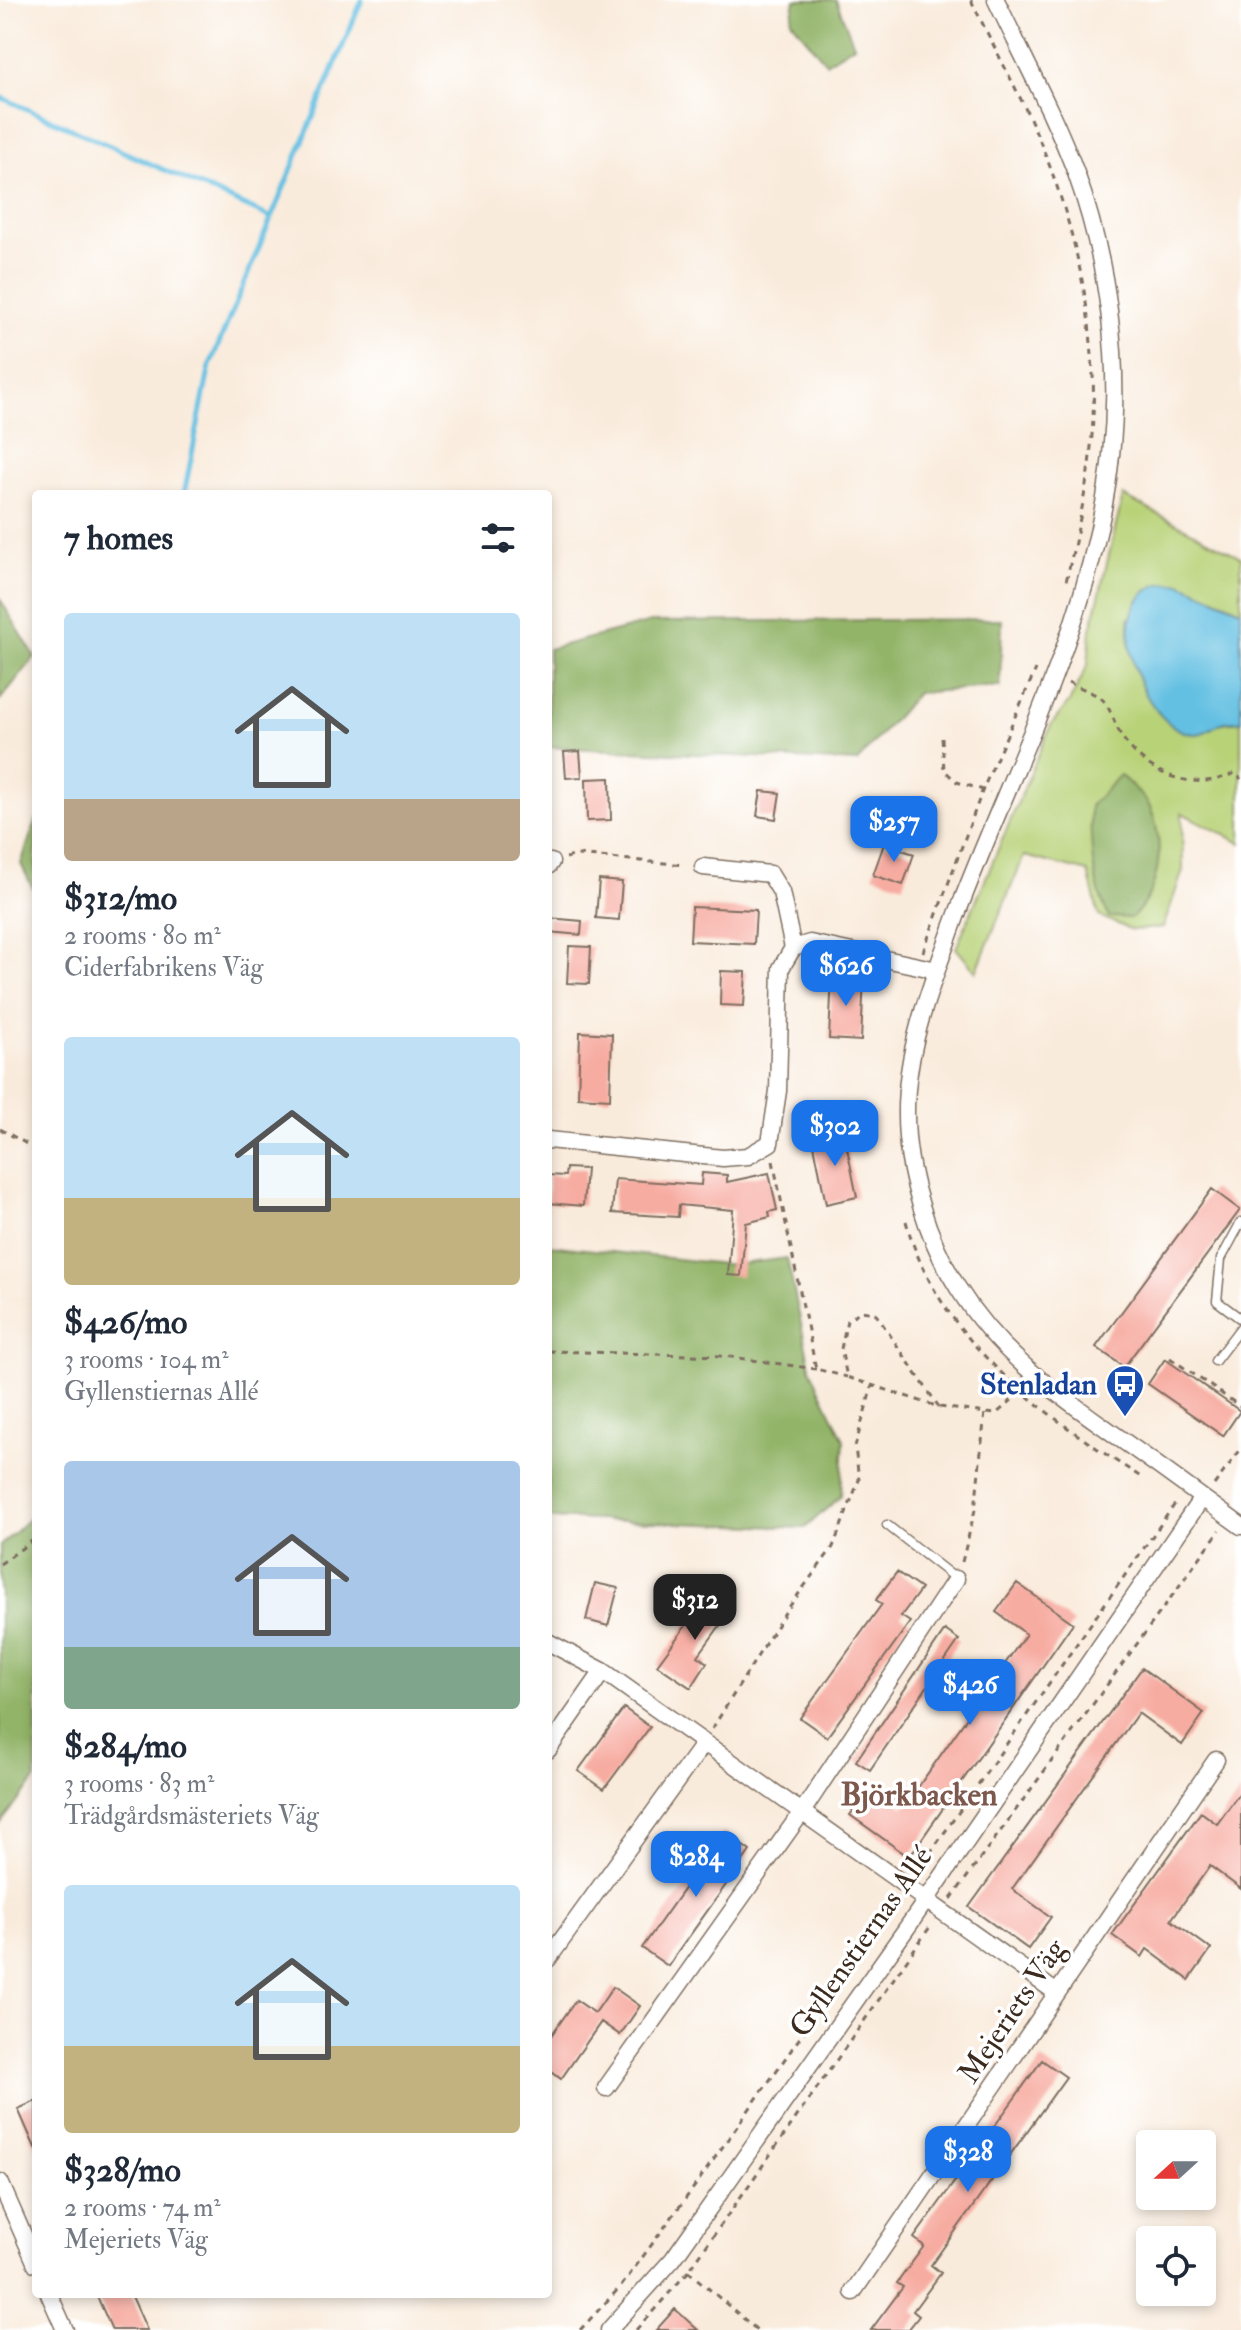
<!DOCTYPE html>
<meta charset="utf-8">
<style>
body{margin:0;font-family:"IM FELL Double Pica",serif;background:#f6f6f7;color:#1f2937;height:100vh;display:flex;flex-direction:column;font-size:30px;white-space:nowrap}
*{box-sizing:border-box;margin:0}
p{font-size:26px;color:#747a83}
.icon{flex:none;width:44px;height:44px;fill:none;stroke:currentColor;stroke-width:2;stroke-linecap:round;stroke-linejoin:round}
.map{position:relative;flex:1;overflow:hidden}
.drawer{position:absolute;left:32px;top:490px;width:520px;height:1808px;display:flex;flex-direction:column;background:#fff;border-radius:8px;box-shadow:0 4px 12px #0003}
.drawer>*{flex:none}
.needle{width:52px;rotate:249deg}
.buttons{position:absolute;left:1136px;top:2130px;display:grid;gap:16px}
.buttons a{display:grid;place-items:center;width:80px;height:80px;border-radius:8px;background:#fff;box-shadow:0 4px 12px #0003;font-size:40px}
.price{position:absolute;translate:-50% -68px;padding:0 18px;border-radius:16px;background:#1a73e8;color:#fff;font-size:26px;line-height:52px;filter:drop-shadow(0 2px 4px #0008)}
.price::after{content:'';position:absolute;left:50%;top:48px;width:24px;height:18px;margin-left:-12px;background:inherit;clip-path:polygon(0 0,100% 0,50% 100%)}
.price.active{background:#222;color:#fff}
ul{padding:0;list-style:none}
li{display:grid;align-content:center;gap:16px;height:424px;padding:0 32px}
li span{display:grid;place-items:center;height:248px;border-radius:8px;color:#555}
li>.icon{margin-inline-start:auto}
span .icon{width:144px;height:144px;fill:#fffc;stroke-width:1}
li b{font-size:34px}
h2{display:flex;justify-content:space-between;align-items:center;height:96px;padding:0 32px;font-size:34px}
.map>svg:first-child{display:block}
</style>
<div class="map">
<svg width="1241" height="2330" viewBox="0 0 1241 2330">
<rect width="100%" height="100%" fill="#fff"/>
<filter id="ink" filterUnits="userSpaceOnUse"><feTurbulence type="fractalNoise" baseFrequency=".0125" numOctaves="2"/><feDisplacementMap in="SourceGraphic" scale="16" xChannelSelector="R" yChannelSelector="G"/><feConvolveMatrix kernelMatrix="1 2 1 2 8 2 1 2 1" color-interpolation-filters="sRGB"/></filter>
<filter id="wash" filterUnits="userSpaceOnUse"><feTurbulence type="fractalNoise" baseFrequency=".006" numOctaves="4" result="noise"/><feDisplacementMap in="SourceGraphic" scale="32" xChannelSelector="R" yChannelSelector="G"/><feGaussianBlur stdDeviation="1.8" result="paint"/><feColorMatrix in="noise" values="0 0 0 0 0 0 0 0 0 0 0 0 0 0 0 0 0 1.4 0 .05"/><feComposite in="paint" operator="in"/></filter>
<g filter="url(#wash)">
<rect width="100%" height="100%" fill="#f9ebdb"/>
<path fill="#b8d277" stroke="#7a7e4a" stroke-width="2" d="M1123 496 1241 557V610L1180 583 1129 618V642L1135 667 1222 723 1241 721V843L1182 813 1183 870 1163 928 1131 930 1099 916 1088 872 1024 856 976 972 956 948 1051 725 1070 701 1088 665 1091 630Z"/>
<path fill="#92b468" stroke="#666f43" stroke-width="2" d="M795 0H836L854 45 826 63 791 20Z
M0 599 35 657 0 700Z
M1002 619 1000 686 917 693 857 762 548 747V649L651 622Z
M1120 775C1129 784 1145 796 1150 807 1166 845 1160 890 1132 918L1109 917C1091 881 1091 846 1090 806Z
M36 819V895L21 864Z
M548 1245 733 1265 787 1258 811 1371 844 1440 841 1496 805 1528 548 1518Z
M36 1512V1779L0 1824V1546Z"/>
<path fill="#64c0e2" stroke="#507580" stroke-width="2" d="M1180 583 1241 610V721C1235 721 1228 721 1222 723 1210 727 1204 737 1188 733 1140 721 1102 612 1155 586 1161 582 1172 584 1180 583Z"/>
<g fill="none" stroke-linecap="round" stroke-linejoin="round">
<path stroke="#64c0e2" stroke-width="5" d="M0 97 270 217
M184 494 210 365 362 0"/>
</g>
<g id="blocks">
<path fill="#f7aca1" d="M580 751 582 777 566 778 564 752Z
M610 778 611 820 587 821 586 779Z
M761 791 780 793 776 819 757 816Z
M884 844 914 854 903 885 873 875Z
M599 880 622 882 619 920 596 918Z
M692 907 756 910 754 944 690 941Z
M548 918 582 921 581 935 548 932Z
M569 946 591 947 589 984 567 983Z
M721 971 746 972 744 1006 720 1005Z
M832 974 864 976 861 1041 829 1039Z
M580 1032 612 1034 610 1099 578 1097Z
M844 1133 857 1197 826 1204 813 1140Z
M566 1168 586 1169 583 1206 548 1203V1175L565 1176Z
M702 1173 727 1175V1182L769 1173 777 1210 769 1212 770 1217 746 1223 741 1276 728 1275 733 1210 679 1205 678 1217 612 1213 615 1179 701 1185Z
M1212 1189 1240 1210 1124 1367 1096 1347Z
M1165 1359 1240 1411 1223 1436 1148 1384Z
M897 1572 921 1589 901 1616 910 1622 827 1737 800 1718 882 1604 876 1600Z
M595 1583 618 1588 608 1626 586 1620Z
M1017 1583 1073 1623 909 1857 850 1815 872 1785 904 1807 1026 1634 996 1612Z
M710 1593 732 1609 698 1656 707 1663 691 1688 657 1665Z
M945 1630 959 1640 870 1770 856 1761Z
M1142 1668 1204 1713 1182 1745 1138 1713 1012 1889 1051 1917 1028 1949 969 1907Z
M624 1708 650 1727 604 1789 578 1771Z
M1241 1791V1889L1210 1866 1171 1920 1211 1949 1189 1980 1147 1949 1142 1957 1112 1935 1201 1812 1217 1824Z
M724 1832 750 1851 668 1966 642 1948Z
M613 1987 640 2006 620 2035 601 2022 561 2079 548 2069V2040L576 2000 595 2013Z
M1042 2060 1066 2077 931 2265 941 2273 913 2311 919 2316 908 2330H871L903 2287 897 2283 924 2246 914 2238Z
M36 2101V2150L18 2109Z
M96 2294H131L147 2330H112Z
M675 2309 698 2330H656Z"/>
</g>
</g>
<g filter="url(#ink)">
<use href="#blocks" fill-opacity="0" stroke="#7e6e60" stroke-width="2"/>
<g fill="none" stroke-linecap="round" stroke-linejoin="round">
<g stroke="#7e6e60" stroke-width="11">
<path id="service" d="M1241 1222 1221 1259 1217 1301 1241 1319
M1215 1361 1241 1327
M887 1525 956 1579"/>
</g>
<g stroke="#7e6e60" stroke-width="19">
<path id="minor" d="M996 0C1023 57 1054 114 1076 173 1108 262 1121 362 1111 455 1094 618 1014 763 957 914 934 978 905 1047 906 1115 906 1171 928 1241 958 1288 1001 1357 1057 1393 1122 1440 1162 1468 1201 1497 1241 1526
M548 866 551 862
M703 867 770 874 781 892 793 948
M548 1140 723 1158 748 1156 770 1143 778 1091 781 968 793 948 810 943 937 970
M548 1642 603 1671 1057 1993
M548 1750 603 1671
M548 1959 704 1743
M606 2088 802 1812 956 1579
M0 2182 36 2264
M853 2292 1216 1760
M49 2294 65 2330
M609 2330 673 2259 911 1922 1202 1498"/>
</g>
<path stroke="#7e6e60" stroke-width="3" stroke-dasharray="6 6" stroke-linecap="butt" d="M971 0C991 42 1014 83 1033 125 1078 227 1103 344 1090 456 1085 500 1075 543 1065 586
M1068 682C1078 687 1093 692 1102 699 1111 708 1115 726 1122 737 1148 775 1192 793 1235 773L1241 779
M942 738 944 770 957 782 990 792
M566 858 577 855 685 865
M923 952 983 789 1036 669
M0 1129 36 1149
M773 1161 816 1369 847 1377
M906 1221C937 1340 1046 1417 1144 1479
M548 1351 724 1356 816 1369
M1170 1358 1241 1407
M939 1407 875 1313 861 1311 847 1320 841 1349 847 1377 939 1407 996 1414 1020 1393
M1214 1485 1241 1449
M962 1562 975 1510 985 1412
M0 1564 36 1538
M712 1729 784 1614 833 1547 859 1480 855 1447 872 1386
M916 1873 1177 1501
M951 1899 1220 1530
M688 2271 757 2330
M580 2330 622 2285 697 2183 898 1899
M636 2330 688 2272 932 1924"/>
<use href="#service" stroke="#fff" stroke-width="8"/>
<use href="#minor" stroke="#fff" stroke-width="16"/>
</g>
</g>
<defs>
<g id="bus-pin" transform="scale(2)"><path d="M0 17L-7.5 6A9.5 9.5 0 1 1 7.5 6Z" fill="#1a4fb4" stroke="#fff"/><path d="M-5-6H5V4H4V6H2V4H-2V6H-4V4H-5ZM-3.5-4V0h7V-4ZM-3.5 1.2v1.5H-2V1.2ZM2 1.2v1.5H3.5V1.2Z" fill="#fff"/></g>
</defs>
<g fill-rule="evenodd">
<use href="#bus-pin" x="1125" y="1384"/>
</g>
<g text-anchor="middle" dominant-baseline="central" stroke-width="7" stroke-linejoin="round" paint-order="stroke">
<g font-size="30" font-weight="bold" fill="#164399" stroke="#fff" text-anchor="end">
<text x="1097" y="1384">Stenladan</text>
</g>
<g font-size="30" fill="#3b2a1e" stroke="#fff">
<text transform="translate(861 1942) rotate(-55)">Gyllenstiernas Allé</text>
<text transform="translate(1012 2011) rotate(-56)">Mejeriets Väg</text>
</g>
<g font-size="32" font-weight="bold" fill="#7d584c" stroke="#fff">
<text x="919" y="1795">Björkbacken</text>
</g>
</g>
</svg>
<div class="buttons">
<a><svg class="needle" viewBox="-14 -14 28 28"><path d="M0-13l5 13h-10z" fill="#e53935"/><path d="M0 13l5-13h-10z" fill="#747a83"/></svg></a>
<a><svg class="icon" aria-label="locate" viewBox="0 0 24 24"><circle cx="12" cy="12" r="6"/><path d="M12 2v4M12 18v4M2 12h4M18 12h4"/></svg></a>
</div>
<b class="price" style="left:894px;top:864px">$257</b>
<b class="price" style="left:846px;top:1008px">$626</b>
<b class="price" style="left:835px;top:1168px">$302</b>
<b class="price active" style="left:695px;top:1642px">$312</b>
<b class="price" style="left:970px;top:1727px">$426</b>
<b class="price" style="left:696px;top:1899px">$284</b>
<b class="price" style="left:968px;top:2194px">$328</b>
<section class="drawer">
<h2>7 homes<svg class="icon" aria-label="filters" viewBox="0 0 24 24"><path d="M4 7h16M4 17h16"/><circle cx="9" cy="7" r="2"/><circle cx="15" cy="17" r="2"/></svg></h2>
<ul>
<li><span style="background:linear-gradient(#bfe0f5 75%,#b9a48a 0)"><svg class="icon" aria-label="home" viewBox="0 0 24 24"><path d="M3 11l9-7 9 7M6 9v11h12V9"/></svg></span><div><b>$312/mo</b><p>2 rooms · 80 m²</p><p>Ciderfabrikens Väg</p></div></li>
<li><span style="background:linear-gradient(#bfe0f5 65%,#c2b280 0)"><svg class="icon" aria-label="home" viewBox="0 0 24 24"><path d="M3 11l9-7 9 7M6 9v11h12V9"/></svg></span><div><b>$426/mo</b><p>3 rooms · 104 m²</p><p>Gyllenstiernas Allé</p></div></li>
<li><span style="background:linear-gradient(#a9c7e8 75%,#7fa58c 0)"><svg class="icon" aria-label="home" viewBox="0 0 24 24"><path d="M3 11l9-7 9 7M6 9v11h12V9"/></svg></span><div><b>$284/mo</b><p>3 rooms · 83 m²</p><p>Trädgårdsmästeriets Väg</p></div></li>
<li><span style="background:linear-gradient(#bfe0f5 65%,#c2b280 0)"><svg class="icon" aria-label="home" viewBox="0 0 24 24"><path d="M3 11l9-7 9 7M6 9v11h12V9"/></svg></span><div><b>$328/mo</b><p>2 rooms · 74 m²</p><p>Mejeriets Väg</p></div></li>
</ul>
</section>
</div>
